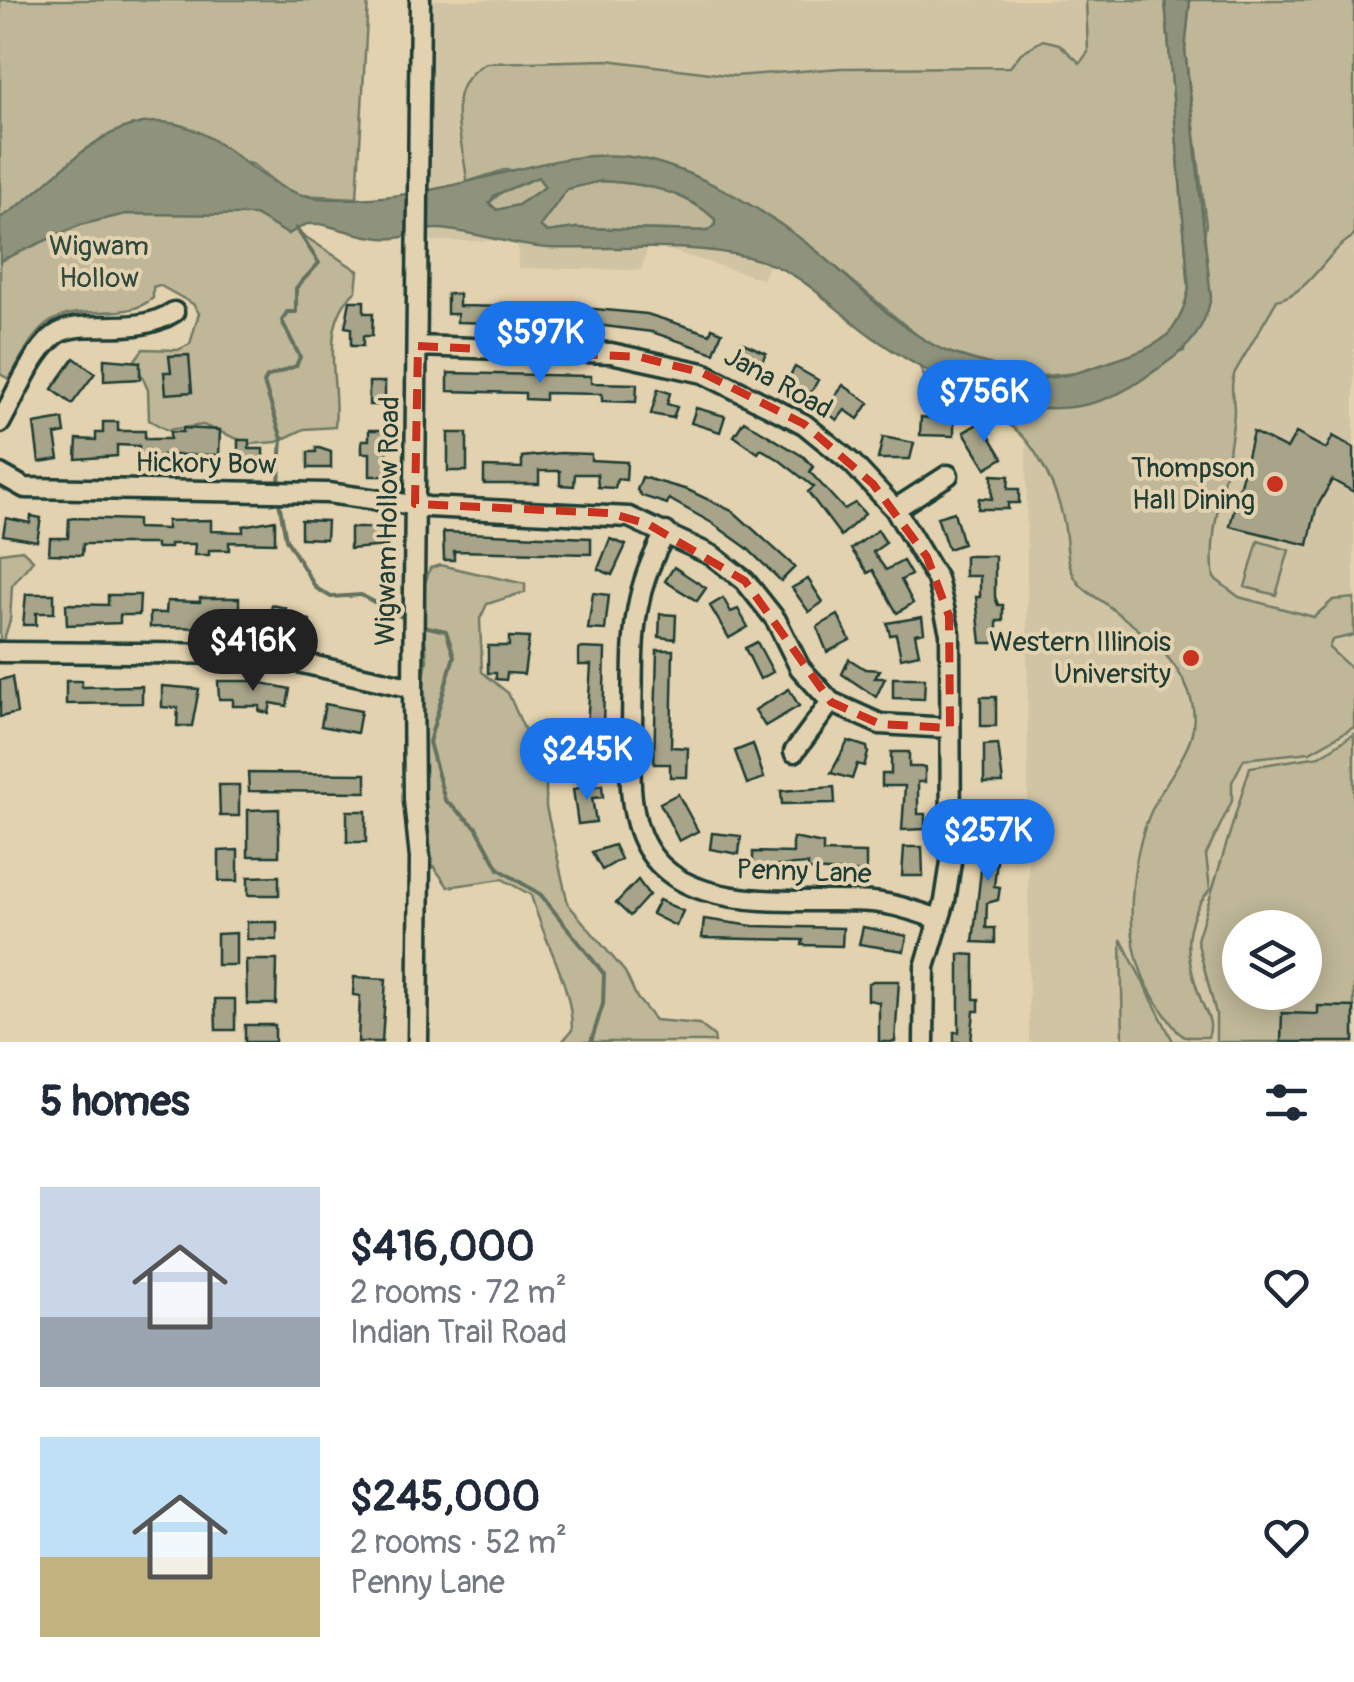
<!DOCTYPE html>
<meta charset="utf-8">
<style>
body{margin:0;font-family:Pangolin,sans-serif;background:#f2f2f3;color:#1f2937;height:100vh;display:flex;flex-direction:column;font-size:38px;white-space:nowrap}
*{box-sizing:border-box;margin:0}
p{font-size:32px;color:#747a83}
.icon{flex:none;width:55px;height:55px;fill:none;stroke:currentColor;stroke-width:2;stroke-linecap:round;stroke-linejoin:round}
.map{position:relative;height:1042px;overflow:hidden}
.details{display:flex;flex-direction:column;background:#fff;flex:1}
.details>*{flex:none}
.buttons{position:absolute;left:1222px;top:910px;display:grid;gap:20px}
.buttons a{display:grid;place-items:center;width:100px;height:100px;border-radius:50%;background:#fff;box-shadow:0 5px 25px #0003;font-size:50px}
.price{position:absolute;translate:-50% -85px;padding:0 22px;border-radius:35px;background:#1a73e8;color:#fff;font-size:32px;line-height:65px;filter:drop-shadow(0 2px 5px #0008)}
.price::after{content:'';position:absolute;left:50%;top:60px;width:30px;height:22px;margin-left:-15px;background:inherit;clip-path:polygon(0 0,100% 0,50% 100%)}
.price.selected{background:#222;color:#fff}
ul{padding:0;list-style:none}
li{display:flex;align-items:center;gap:30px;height:250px;padding:0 40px}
li span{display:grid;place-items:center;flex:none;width:280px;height:200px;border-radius:0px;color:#555}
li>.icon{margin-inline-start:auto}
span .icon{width:120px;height:120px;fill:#fffc;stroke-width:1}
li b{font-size:42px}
h2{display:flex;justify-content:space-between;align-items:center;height:120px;padding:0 40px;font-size:42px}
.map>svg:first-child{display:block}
</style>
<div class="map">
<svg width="1354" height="1042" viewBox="0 0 1354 1042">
<rect width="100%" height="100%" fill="#e3d2af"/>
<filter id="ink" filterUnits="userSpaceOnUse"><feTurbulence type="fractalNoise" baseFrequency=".01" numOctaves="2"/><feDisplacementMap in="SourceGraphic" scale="20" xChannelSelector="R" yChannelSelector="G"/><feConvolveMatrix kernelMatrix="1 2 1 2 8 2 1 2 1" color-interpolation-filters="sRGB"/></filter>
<g filter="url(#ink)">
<path fill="#d1c4a4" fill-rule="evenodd" d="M420 0H1354V1042H1029L1026 388 781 243 762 279 649 244 641 270 518 268V241H419ZM1240 928H1305V992H1240Z"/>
<path fill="#bfb798" stroke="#6f7a66" stroke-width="2.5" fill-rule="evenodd" d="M0 0H368L357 198 301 195 281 187 252 164 104 136 10 213 153 192 255 215 288 234 295 230 358 271 356 291C317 325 340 382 335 427L304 429 277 442 250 444 203 425 167 430 149 420 148 390 135 360 143 349 178 350 190 344 199 313 193 304 159 285 153 287V298C124 323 83 302 50 322 31 334 20 361 9 379L0 374Z
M1086 0H1165L1189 289 1181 322 1155 347 1077 373 1030 377 942 350 919 337 813 248 763 213 689 174 504 170 467 182C464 140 439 87 486 63L607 60 734 76 841 68 1010 67 1021 53 1043 40 1059 44 1080 63 1088 52Z
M1190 0H1354V236C1324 253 1312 292 1277 300L1235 372C1229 386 1234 396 1234 411 1232 464 1206 530 1214 578L1239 597 1314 617 1333 600 1354 598V635L1332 640 1329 648 1354 671V727L1310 752 1244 759 1232 782V801L1206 855 1210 889C1180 926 1185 956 1201 1000 1206 1014 1214 1022 1208 1037H1184L1178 1032C1165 1015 1150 995 1142 974 1123 926 1132 849 1155 803 1174 765 1206 739 1189 693 1175 654 1138 629 1107 605 1098 598 1083 591 1077 581 1065 563 1068 543 1064 523 1058 492 1039 449 1015 429 984 402 931 409 919 364L966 392 1004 404 1184 351 1206 225 1185 50Z
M538 177 545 187 518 205 497 210 489 203 503 191Z
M601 181C643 183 683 190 715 219V225L708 231 576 228 547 232 540 226 567 189Z
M1258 541 1289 550 1276 595 1245 587Z
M22 550 33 560 12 586 10 620 0 652V553Z
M440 565 525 584V592L487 604 480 619 482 672 508 693 525 731 546 761V807L568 904 625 972 637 998 655 1020 699 1024 714 1036 715 1042H562L572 1030C572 982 543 941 531 895L502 879 448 887 432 864 422 763 420 704 427 660 421 595 430 568Z
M1354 734V1042H1216V1014L1197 940 1250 767 1320 756ZM1240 928H1305V992H1240Z
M1121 939 1173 1041 1208 1042H1123Z"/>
<path fill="#90937b" stroke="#63715f" stroke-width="2.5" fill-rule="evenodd" d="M1165 0H1190L1185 50 1211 298C1201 344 1177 355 1140 381 1052 441 951 391 874 338 829 307 805 270 748 257 683 242 616 250 550 248 513 247 476 231 438 229 423 228 416 234 402 237 379 243 343 229 320 224H307L288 234 255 215 126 214 80 225 0 261V218C50 189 84 133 143 123 219 112 252 193 319 198 366 202 417 194 462 183 520 170 588 145 648 160 707 175 767 212 814 249 855 281 892 324 939 348 954 356 972 359 989 364 1005 369 1023 377 1040 378 1065 378 1090 369 1113 361 1160 345 1177 339 1189 289ZM538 177 545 187 518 205 497 210 489 203 495 195ZM601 181C643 183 683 190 715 219V225L708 231 576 228 547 232 540 226 567 189Z"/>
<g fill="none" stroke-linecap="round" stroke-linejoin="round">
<path stroke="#63715f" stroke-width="4" d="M279 483 282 439 264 383 267 377 296 366 300 357 282 321 287 312H296V288L319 263 296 228
M279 502 286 539 316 588 331 597 361 595 404 618
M423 626 446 631 454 656 429 742 445 800 476 827 499 869 541 895 604 974 603 1004 591 1042"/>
</g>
<path fill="#a7a489" stroke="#1f3d34" stroke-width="2.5" d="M447 294H459V306L595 309 647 314 710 334 712 328 722 332 714 353 652 332 604 326 457 322V314H447Z
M350 301H364V313H373L372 336H363V346H351V328L345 327Z
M741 342 766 353 759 368 735 357Z
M189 355 192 392 166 394 164 372H171L169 356Z
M74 358 95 373 72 404 52 389Z
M104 359 140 362V379L104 381Z
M795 367 818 380 808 398 783 387Z
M448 373 591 376V383L637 384 636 402 602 401V394L545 393V400L525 399V393L448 391Z
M369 382H385V405H369Z
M843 385 869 403 858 419 845 410 837 420 825 411Z
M658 389 670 393 667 404 677 407 673 418 651 414Z
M696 408 725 416 720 432 691 423Z
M921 417 954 421V436L920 435Z
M63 419 65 433 55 435 59 459 39 462 34 424Z
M744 421 804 457 813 467 810 472 844 509 855 503 865 514 841 536 808 492 814 487 778 459 761 449 758 453 734 436Z
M103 422H118V431H145V439H170V432H183V428L220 430 219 455H162V462L139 461V446L117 445V456L76 459 77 439 96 440V433H103Z
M981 422 1003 458 986 468 964 432Z
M369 430H387V476H370V453H362V440H369Z
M1253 432 1287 449 1296 433 1326 449 1333 436 1354 448V492L1332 480 1316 509 1308 545 1230 526Z
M448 433H467V471H448Z
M883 437 914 443 910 459H878Z
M238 440H249V449H263V466H238Z
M316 447 331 452V468H308V452H316Z
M560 453 591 454V460L627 462 626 480 617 479 615 488 598 487 597 474H575L574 486 560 485V471H539V484H484V467L522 468V457Z
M992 475 1009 476 1008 489H1019V503H1008V509H978L979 498 992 499Z
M642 477 688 490 734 512 795 567 781 581 747 548 712 523 669 499 667 504 642 496 637 490Z
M954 512 963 544 948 549 937 517Z
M31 516 41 518 37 541 3 535 6 518 30 523Z
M74 518 137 520V528L167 529V521L211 520V531L243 532V526L275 520V543L229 542V550H209V555H194L195 544H170V548H156V544H83L82 555 49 554 50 538H68L69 519Z
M301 520 327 521 326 539 301 538Z
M350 528H387V546L350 549Z
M878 530 886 543 873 552 886 570 903 561 911 575 901 580 913 603 897 613 873 570 868 573 851 549Z
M443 532 591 538V554L454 551V560H444Z
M610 539 626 545 612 575 598 569Z
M965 556H995V597L998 605H1003V621H997V643H981L976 597H980V576H965Z
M674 567 706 588 697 601 665 581Z
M808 579 823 602 809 612 792 588Z
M593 593 609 595 605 630 588 629Z
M26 594H54V613H36V625H23Z
M108 595H140L139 615H120V623L67 625 66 604 108 605Z
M200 598H239V623H224V628L150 627V613H166L167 601 200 602Z
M723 598 731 612 738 609 748 627 729 638 710 606Z
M272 605 286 608 284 615 310 620 306 639 267 631Z
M660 614 676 615 675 639 659 637Z
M838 615 850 640 827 652 817 627Z
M922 617 924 632 915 634 919 654 901 658 896 634 890 635 887 623Z
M509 637 529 638 524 674 507 673 506 680 496 679V673H488V646H509Z
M757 642 773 672 760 679 745 648Z
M579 648 605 649 603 727H587L591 665H579Z
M657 650H673L671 747 688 748 687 777H670V764H654Z
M849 659 865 669 880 670 875 678H885L876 697 842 674Z
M12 677 17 713 0 717V680Z
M893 678H925L924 699 893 698Z
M66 681H82V687L142 686V703L66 704Z
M218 681H253L290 689 287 706 271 703 269 713 259 711 260 706H233V699H219Z
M162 686 199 689 192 726H177L178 708 162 707Z
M789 689 799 706 765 726 755 710Z
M981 697H996V726H981Z
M325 704 361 711 357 733 321 726Z
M848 741 867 747 868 753 864 766 857 764 852 779 831 773Z
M753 744 764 778 747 784 735 751Z
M998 744 1003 783H984V745Z
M891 752H909V767H925V782H918V814H925V829L902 830 905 786H882V774H891Z
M248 773 366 774V792L249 791Z
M219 785H239V816H220Z
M602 785 603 797 592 798 596 822 578 824 573 789Z
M834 787 835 803 782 804 781 791Z
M678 794 698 831 679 841 660 803Z
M279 809V856H248V810Z
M347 811H366V842H347Z
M985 831H1007V845H1000L997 861 994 886 1000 887 998 900 987 903 986 928H995V943L973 942 982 861 978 846H985Z
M712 833 741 836 739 854 710 849Z
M793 838 823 844V852L866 853V873L808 870V864L753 868V852L793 853Z
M614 845 621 859 602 870 592 852Z
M904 847H922L923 876H902Z
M238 850V881H219V851Z
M279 876V895H248V877Z
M638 880 649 895 630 916 616 903Z
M659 900 683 911 676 926 652 914Z
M704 919 753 926 843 928 842 946 802 945 803 940 702 938Z
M247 922H277V940L247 939Z
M863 927 907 936 904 951 859 944Z
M236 933V965H217V934Z
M959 954 974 955V999H979V1011H974L971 1042H954V1032H959Z
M246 960H277L276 1004H247Z
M354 977 386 979 382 1042H358L360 996 353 995Z
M873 981H899L895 1042H879V1002L868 1000V984Z
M215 999H235V1030H216Z
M1318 1006 1354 1007V1042H1281L1282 1013 1318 1014Z
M245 1025H275V1042H245Z"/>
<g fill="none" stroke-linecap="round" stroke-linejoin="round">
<g stroke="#1f3d34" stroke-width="25">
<path id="minor" d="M418 346 611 353 703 373 804 424 852 463 895 509 937 579 950 633 951 862 945 901 925 967 924 1042
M0 423C15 397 31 355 54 336 80 315 132 339 174 312
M0 474 25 488 328 493 428 507 629 517 713 556 745 581 776 620 800 668 831 702 880 724 950 728
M895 509 948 475
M666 532C627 600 634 649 632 724 631 755 628 786 635 816 658 923 792 896 872 902 896 904 917 912 939 919
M0 652 262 654 413 688
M794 752 831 702
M418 1042 420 858 414 800 413 688 420 0"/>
</g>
<use href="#minor" stroke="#e3d2af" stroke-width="18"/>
</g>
</g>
<path fill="none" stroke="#c8321e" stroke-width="8" stroke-dasharray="20 12" stroke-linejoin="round" d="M418 346 640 357 703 373 804 424 873 484 927 557 949 616 950 728 880 724 831 702 745 581 648 524 609 513 415 504Z"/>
<g fill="#c8321e" stroke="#e3d2af" stroke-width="4">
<circle cx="1275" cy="484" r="10"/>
<circle cx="1191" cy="658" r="10"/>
</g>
<g text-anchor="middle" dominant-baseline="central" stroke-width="8" stroke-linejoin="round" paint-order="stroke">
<g font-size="28" fill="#2f493e" stroke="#e3d2af">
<text x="99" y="246">Wigwam<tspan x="99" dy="32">Hollow</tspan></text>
</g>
<g font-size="28" fill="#1f3d34" stroke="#e3d2af">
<text transform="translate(778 383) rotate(29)">Jana Road</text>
<text transform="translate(206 464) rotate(1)">Hickory Bow</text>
<text transform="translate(388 521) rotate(-89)">Wigwam Hollow Road</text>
<text transform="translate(804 872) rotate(2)">Penny Lane</text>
</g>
<g font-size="28" fill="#1f3d34" stroke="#e3d2af" text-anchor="end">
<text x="1255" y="468">Thompson<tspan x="1255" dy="32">Hall Dining</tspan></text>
<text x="1171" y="642">Western Illinois<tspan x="1171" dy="32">University</tspan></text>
</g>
</g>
</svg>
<div class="buttons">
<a><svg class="icon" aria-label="layers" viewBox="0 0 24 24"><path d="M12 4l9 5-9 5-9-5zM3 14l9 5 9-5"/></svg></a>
</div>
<b class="price" style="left:540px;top:386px">$597K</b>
<b class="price" style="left:984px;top:445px">$756K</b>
<b class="price selected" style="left:253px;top:694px">$416K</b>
<b class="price" style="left:587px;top:803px">$245K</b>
<b class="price" style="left:988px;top:884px">$257K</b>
</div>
<section class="details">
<h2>5 homes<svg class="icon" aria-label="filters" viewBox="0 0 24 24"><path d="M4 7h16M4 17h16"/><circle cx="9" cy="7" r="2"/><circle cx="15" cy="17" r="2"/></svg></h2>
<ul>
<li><span style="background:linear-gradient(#c9d6e8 65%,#9aa5b1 0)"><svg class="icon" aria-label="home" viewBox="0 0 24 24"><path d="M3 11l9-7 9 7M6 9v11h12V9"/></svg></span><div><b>$416,000</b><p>2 rooms · 72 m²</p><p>Indian Trail Road</p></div><svg class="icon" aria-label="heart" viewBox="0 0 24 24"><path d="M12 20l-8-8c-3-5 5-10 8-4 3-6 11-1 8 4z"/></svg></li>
<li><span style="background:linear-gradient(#bfe0f5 60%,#c2b280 0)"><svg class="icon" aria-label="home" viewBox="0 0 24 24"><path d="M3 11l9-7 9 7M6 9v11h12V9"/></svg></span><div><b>$245,000</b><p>2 rooms · 52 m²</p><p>Penny Lane</p></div><svg class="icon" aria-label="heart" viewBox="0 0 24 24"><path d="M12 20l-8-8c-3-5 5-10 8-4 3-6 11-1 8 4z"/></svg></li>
</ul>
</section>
